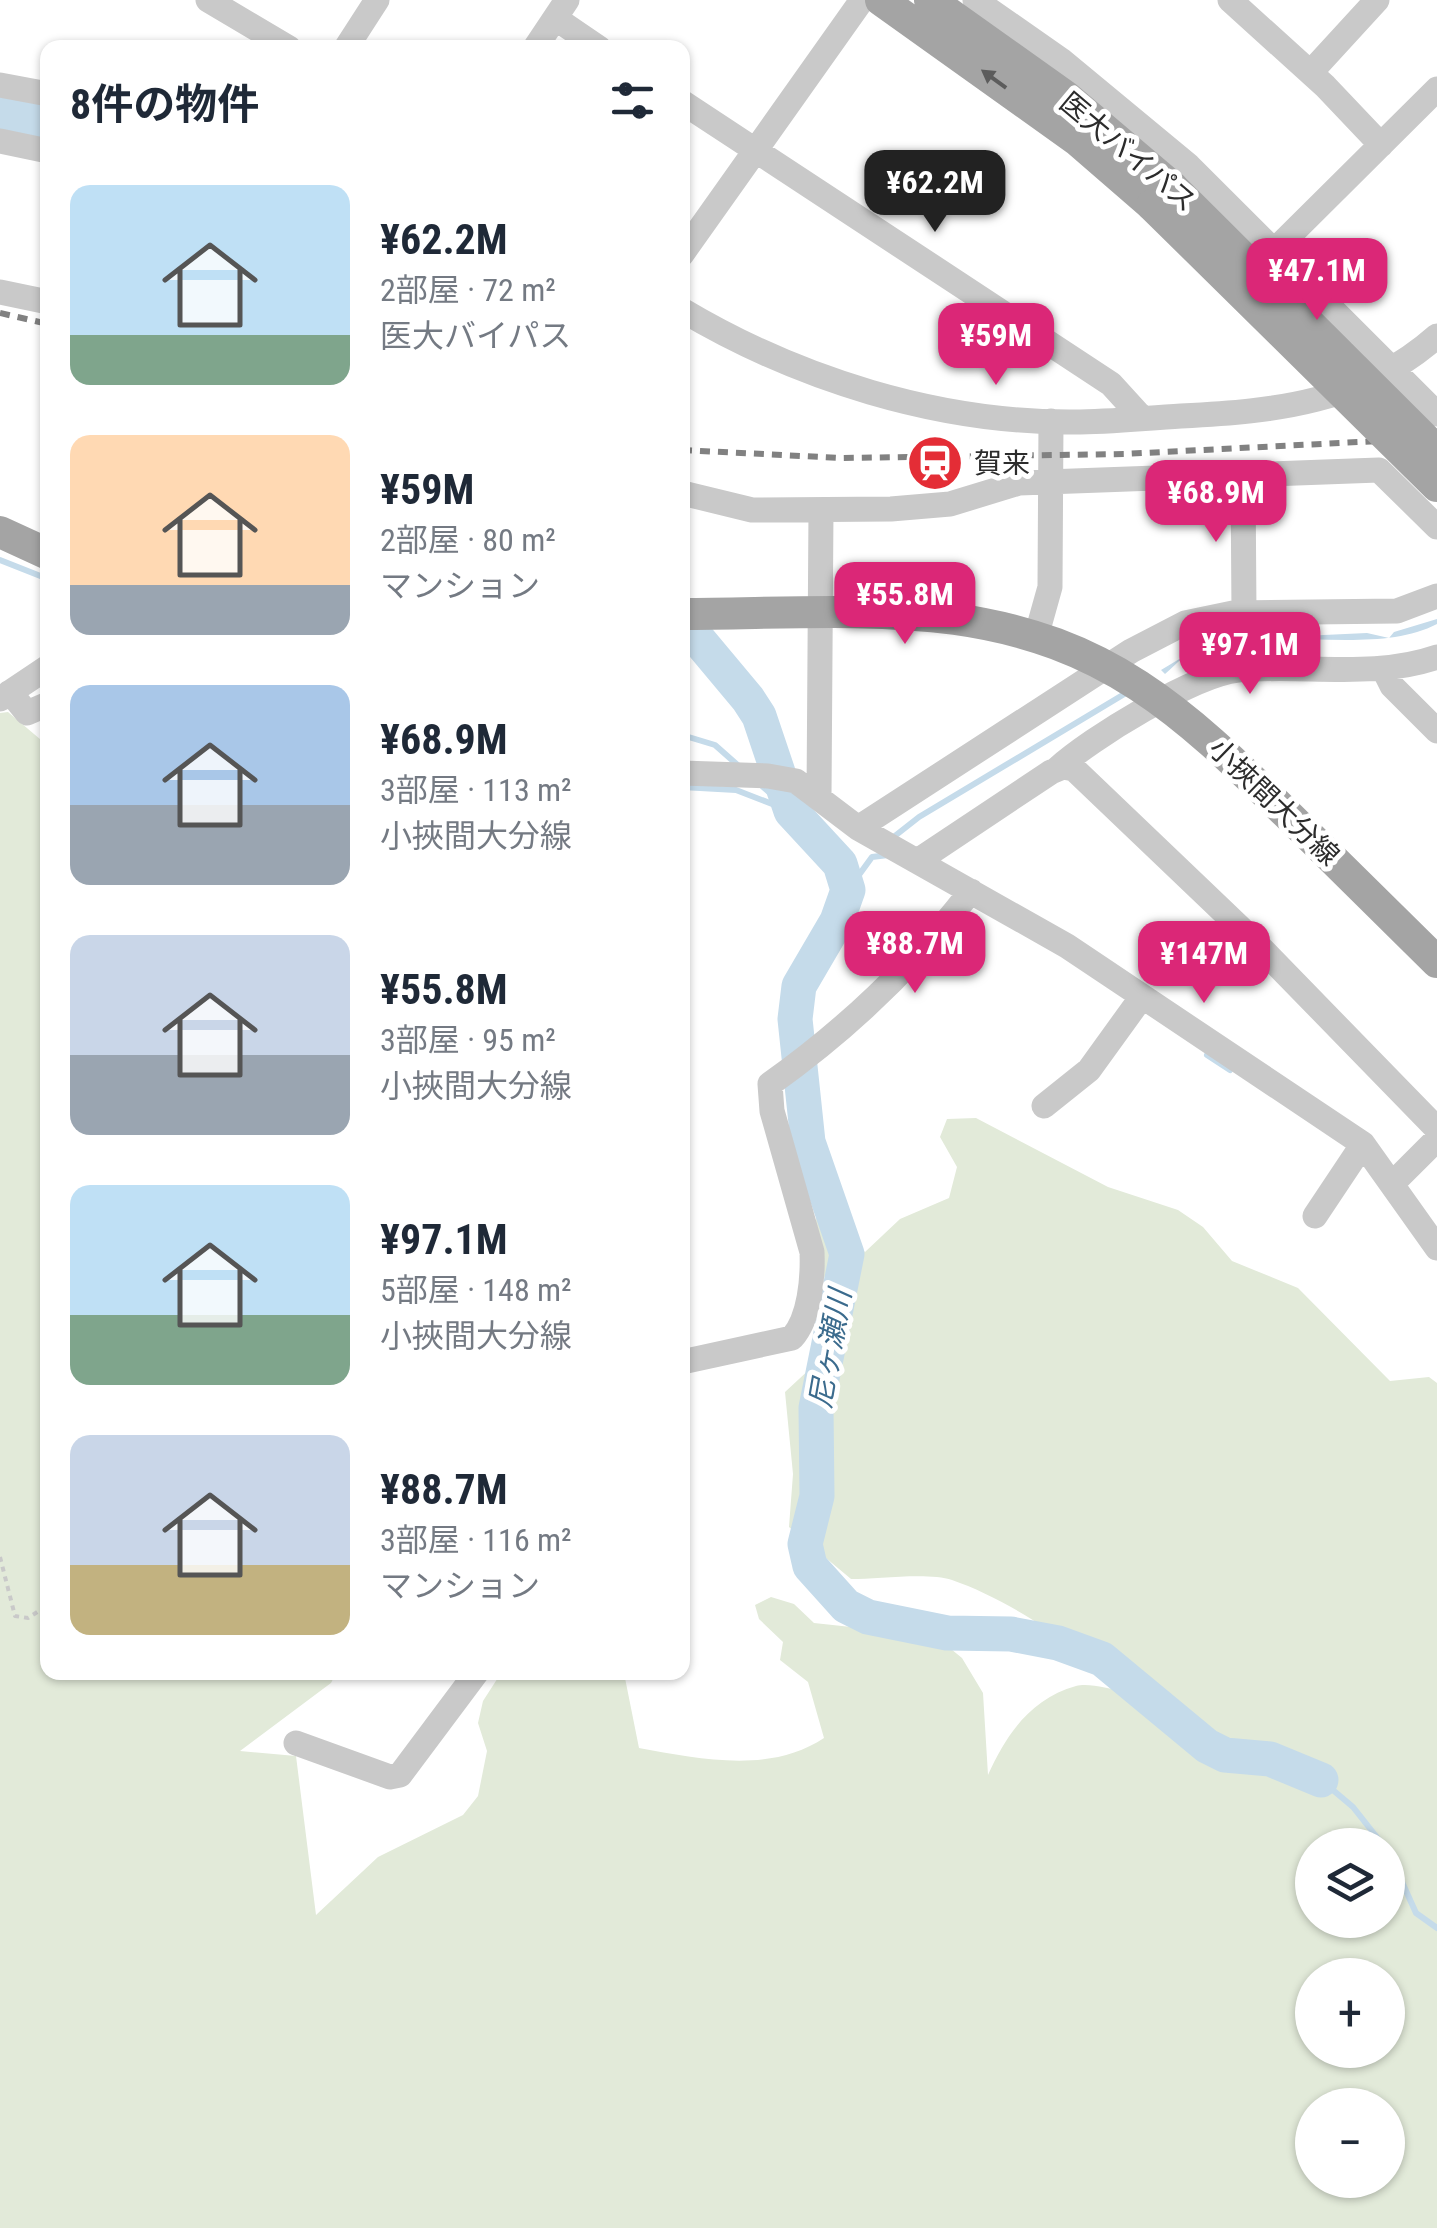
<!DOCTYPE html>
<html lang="ja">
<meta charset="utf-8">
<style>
body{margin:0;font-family:"Roboto Condensed","Noto Sans JP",sans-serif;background:#f2f2f3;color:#1f2937;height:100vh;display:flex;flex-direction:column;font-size:38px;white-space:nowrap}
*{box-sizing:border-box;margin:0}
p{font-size:32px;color:#747a83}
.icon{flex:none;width:55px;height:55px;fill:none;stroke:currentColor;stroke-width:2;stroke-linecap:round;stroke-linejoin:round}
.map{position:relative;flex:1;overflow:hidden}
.drawer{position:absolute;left:40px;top:40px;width:650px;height:1640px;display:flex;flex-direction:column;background:#fff;border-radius:20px;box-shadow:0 2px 8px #0004}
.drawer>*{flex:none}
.controls{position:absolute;left:1295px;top:1828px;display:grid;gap:20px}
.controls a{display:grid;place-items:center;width:110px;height:110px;border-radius:50%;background:#fff;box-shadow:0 2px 8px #0004;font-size:50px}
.price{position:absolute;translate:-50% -85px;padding:0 22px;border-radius:20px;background:#db2777;color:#fff;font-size:32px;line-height:65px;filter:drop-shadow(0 2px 5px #0008)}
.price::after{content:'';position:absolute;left:50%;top:60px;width:30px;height:22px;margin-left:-15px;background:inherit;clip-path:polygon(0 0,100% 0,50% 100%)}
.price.active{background:#222;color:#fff}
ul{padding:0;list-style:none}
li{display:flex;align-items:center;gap:30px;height:250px;padding:0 30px}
li span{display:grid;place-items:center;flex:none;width:280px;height:200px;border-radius:20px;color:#555}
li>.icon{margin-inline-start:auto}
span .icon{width:120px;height:120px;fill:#fffc;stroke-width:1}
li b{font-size:42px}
h2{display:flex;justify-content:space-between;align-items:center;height:120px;padding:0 30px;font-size:42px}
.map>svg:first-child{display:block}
</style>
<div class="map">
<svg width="1437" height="2228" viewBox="0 0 1437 2228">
<rect width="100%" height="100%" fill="#fff"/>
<path fill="#e2ead9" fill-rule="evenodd" d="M8 712 47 745 48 1672 336 1673 331 1683 240 1751 296 1756 316 1915 378 1857 463 1815 478 1796 487 1751 478 1723 483 1701 501 1673H624L639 1748C700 1759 770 1774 824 1738L808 1682 780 1660 783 1642 759 1619 755 1605 771 1597 794 1604 814 1623 935 1636 962 1658 983 1693 988 1775C1006 1735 1030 1699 1076 1686 1089 1682 1110 1690 1123 1690 1079 1647 1010 1600 952 1580 929 1572 877 1579 851 1579L789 1527 793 1474 785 1392 840 1341 814 1235 817 1214 835 1223 865 1252 900 1219 949 1198 957 1167 940 1137 947 1119 976 1118 1108 1187 1178 1210 1203 1227 1232 1261 1298 1288 1390 1381 1429 1377 1437 1383V2228H0V713ZM1312 1845H1388V1920H1312ZM1312 1975H1388V2050H1312ZM1312 2105H1388V2180H1312Z"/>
<path fill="#c5dbea" d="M1437 619V624C1367 661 1243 616 1183 658 1177 662 1171 669 1165 674L1161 670 1196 649 1239 639 1367 633 1389 638 1394 632Z"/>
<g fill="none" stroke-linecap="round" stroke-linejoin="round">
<path stroke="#c5dbea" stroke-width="6" d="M0 560 48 579
M682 735 715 745 741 768
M762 786 791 811
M682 787 736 790 785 809
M891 839 919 817 1126 693
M848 890 872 857 888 855
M1207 1055 1230 1070
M1321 1780 1353 1807 1383 1845
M1388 1851 1416 1913 1437 1928"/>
<path stroke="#c5dbea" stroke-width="35" d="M0 114 48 124
M687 626 748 699 759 716 791 811 840 864 848 890 837 921 799 986 795 1019 808 1142 847 1254 816 1408 817 1496 805 1544 810 1566 846 1606 868 1617 947 1633 1011 1634 1058 1643 1102 1659 1207 1746 1225 1755 1270 1759 1321 1780"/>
<path stroke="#c9c9c9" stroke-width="4" stroke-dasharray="5 5" stroke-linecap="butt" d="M0 1557 15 1616 28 1618 48 1605"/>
<path stroke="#c9c9c9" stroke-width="25" d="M208 0 289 48
M975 0 1061 60 1189 166 1437 414
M1230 0 1325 86 1381 145
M555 18 599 48
M346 48 377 0
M535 48 567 0
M1311 72 1377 0
M0 85 48 94
M682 102 1111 384 1142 418
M0 141 48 151
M1274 251 1437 89
M682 254 862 0
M0 292 48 302
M682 310C798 379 938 423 1074 422 1110 422 1145 418 1181 416 1277 411 1361 403 1437 336
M1243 476 1244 613
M682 493 752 510 891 509 950 504 1019 483 1379 470 1437 527
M1036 637 1050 587 1051 421
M1383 668 1392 686 1437 731
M10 692 27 713 48 704
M0 699 48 667
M1057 769C1091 738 1194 675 1238 670 1304 664 1374 679 1437 657
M682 773 768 776 796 781 858 828 1067 946 1363 1144 1437 1248
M819 796 821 510
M858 828 1131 651 1185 623 1233 613 1397 611 1437 596
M919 860 1051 772 1063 767 1074 769 1252 939 1437 1129
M1044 1106 1089 1070 1141 998
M1394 1182 1437 1139
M1315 1216 1363 1144
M682 1362 792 1338C810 1318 813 1278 812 1252L772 1111 770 1084C846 1030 915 964 971 891
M296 1743 390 1777 400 1775 477 1672"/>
<path stroke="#a4a4a4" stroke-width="32" d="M881 0 1077 140 1152 205
M930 0 1065 96 1172 187
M0 532 48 554
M682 614C772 614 866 607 955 619 1106 640 1183 711 1286 813 1337 863 1387 913 1437 962"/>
<path stroke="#818181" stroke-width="6" stroke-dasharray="10 8" stroke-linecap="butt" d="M0 313 48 324
M682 450 842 458 1124 454 1437 438"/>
<path stroke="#a4a4a4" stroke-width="32" d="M1172 187 1437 451
M1152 205 1437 486"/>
</g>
<defs><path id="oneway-solid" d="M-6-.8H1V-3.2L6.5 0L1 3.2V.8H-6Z" transform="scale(2.5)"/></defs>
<use fill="#5c5c5c" href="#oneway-solid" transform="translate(994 79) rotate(-144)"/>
<defs>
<g id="station-disc" transform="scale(2.875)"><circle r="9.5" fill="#e42d36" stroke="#fff"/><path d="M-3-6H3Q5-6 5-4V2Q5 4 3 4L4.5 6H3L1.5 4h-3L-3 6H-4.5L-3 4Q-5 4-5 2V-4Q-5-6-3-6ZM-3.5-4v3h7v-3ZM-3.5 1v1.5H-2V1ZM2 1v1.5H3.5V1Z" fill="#fff"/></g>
</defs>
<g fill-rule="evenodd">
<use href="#station-disc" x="935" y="463"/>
</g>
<g text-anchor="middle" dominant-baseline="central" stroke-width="10" stroke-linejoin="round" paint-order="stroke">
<g font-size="28" fill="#2c2c2c" stroke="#fff">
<text transform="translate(1128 152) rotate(40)">医大バイパス</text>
<text transform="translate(1274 802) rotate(44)">小挾間大分線</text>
</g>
<g font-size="28" fill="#2c2c2c" stroke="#fff" text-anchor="start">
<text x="974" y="463">賀来</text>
</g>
<g font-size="30" font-style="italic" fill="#3b6b8d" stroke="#fff">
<text transform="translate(830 1349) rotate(-80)">尼ヶ瀬川</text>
</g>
</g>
</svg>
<div class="controls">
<a><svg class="icon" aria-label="layers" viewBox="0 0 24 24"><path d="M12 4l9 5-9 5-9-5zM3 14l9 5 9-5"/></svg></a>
<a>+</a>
<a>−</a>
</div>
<b class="price active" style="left:935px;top:235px">¥62.2M</b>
<b class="price" style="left:1317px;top:323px">¥47.1M</b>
<b class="price" style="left:996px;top:388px">¥59M</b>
<b class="price" style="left:1216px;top:545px">¥68.9M</b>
<b class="price" style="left:905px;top:647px">¥55.8M</b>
<b class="price" style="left:1250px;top:697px">¥97.1M</b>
<b class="price" style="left:915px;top:996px">¥88.7M</b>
<b class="price" style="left:1204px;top:1006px">¥147M</b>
<section class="drawer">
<h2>8件の物件<svg class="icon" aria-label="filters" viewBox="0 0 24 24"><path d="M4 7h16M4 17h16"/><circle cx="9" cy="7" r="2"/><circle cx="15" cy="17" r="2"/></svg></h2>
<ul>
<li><span style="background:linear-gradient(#bfe0f5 75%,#7fa58c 0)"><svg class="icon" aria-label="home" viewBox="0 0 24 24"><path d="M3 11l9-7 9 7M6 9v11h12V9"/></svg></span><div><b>¥62.2M</b><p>2部屋 · 72 m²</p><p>医大バイパス</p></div></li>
<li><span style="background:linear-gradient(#ffd9b3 75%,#9aa5b1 0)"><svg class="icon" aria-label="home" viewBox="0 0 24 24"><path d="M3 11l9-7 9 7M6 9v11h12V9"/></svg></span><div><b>¥59M</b><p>2部屋 · 80 m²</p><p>マンション</p></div></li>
<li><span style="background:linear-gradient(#a9c7e8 60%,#9aa5b1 0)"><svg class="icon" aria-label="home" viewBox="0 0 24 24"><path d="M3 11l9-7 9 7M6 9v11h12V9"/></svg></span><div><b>¥68.9M</b><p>3部屋 · 113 m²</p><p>小挾間大分線</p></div></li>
<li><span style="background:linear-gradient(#c9d6e8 60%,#9aa5b1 0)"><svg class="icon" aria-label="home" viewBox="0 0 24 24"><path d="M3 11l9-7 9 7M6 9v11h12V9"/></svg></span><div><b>¥55.8M</b><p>3部屋 · 95 m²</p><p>小挾間大分線</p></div></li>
<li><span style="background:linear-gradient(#bfe0f5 65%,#7fa58c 0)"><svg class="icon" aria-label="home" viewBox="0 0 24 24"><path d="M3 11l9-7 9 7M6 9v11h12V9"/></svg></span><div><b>¥97.1M</b><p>5部屋 · 148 m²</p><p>小挾間大分線</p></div></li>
<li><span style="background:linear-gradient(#c9d6e8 65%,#c2b280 0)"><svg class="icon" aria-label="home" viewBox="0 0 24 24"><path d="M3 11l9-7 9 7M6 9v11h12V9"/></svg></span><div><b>¥88.7M</b><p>3部屋 · 116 m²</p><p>マンション</p></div></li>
</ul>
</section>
</div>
